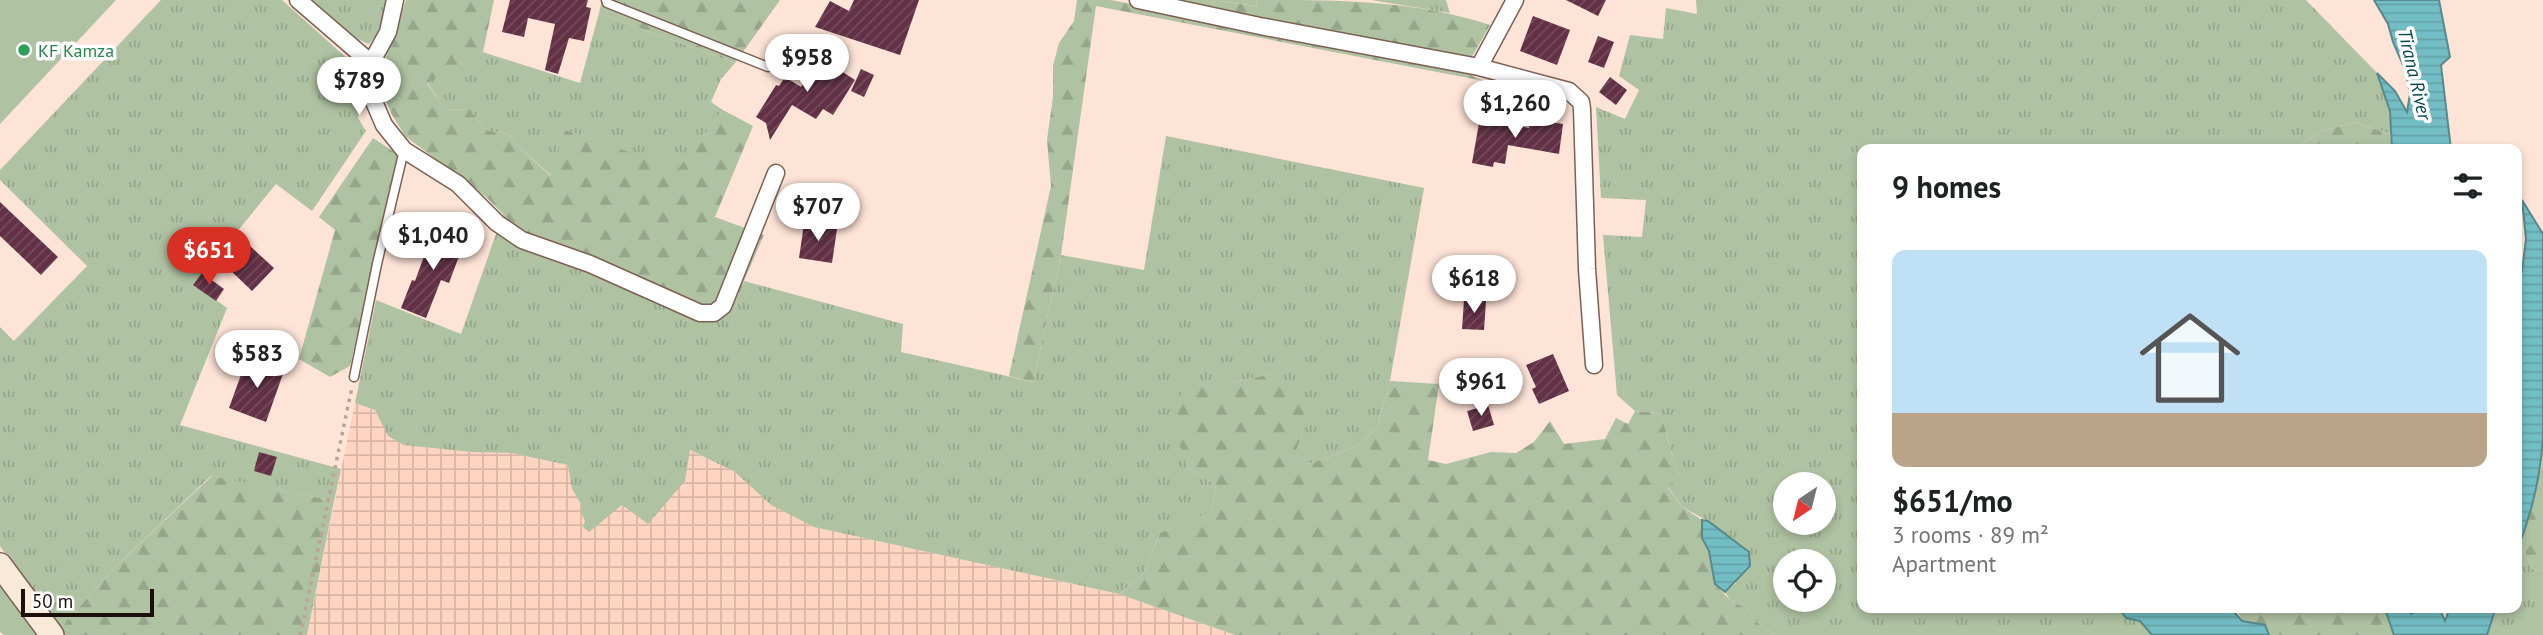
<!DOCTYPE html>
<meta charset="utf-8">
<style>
body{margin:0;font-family:"PT Sans",sans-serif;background:#f6f6f6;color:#202124;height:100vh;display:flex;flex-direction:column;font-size:26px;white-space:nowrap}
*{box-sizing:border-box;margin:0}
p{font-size:23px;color:#757577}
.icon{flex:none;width:38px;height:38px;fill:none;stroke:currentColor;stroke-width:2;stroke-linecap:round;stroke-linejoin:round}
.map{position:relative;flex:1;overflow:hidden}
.sheet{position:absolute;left:1857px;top:144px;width:665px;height:469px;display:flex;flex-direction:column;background:#fff;border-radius:14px;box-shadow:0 4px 10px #0003}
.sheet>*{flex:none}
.needle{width:46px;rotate:215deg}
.tools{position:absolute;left:1773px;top:472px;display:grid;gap:14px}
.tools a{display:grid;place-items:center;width:63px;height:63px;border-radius:50%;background:#fff;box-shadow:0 4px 10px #0003;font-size:35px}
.scale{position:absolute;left:21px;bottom:18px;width:133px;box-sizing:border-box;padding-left:7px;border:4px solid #1a0f0a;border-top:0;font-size:19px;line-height:24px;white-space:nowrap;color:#1a0f0a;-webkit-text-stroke:5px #fff;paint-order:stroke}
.price{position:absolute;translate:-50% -60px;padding:0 16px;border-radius:24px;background:#fff;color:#222;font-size:23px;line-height:46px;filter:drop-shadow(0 2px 4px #0008)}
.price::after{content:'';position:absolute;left:50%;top:42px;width:21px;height:16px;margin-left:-10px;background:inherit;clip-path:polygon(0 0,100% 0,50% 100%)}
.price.on{background:#d93025;color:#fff}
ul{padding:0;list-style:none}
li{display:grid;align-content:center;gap:14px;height:371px;padding:0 35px}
li span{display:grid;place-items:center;height:217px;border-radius:14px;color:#555}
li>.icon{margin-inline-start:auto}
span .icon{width:126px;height:126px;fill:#fffc;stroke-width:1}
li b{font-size:30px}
h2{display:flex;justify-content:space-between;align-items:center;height:84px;padding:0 35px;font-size:30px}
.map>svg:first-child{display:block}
</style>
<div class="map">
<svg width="2543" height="635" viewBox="0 0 2543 635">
<defs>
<pattern id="industrial-grid" width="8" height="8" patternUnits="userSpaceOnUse" patternTransform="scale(1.75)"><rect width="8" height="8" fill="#fed4c2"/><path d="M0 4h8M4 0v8" fill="none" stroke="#d9b5a5"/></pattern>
<pattern id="grass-tufts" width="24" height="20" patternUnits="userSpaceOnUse" patternTransform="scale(1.75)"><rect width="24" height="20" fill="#afc2a2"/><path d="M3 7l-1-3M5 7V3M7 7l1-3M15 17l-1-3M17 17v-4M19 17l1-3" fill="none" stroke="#96a68a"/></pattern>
<pattern id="forest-firs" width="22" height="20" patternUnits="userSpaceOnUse" patternTransform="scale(1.75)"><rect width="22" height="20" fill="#afc2a2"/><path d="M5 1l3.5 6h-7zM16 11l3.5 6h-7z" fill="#96a68a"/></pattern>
<pattern id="water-rules" width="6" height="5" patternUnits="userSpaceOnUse" patternTransform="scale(1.75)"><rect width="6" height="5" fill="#73bec5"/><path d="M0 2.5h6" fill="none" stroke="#63a2a8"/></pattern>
<pattern id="building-hatch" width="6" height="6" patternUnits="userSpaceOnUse" patternTransform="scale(1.75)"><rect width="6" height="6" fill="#623145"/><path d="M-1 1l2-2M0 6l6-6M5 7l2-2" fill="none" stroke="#744c5c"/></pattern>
</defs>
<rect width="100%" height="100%" fill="#fee3d7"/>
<path fill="url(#industrial-grid)" d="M355 403 375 410 388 436 472 452 511 453 568 465 572 489 581 504V513L585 521 622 505 648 524 689 450 735 472 771 505 814 527 1119 594 1235 635H307Z"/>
<path fill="url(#grass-tufts)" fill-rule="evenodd" d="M161 0H282L359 69 365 87 358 118 366 131 312 211 276 184 194 284 227 308 180 425 341 469 334 501 211 476 113 569 58 631 0 546V327L14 341 87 266 0 180V170Z
M310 0H389L377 35 369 44 350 36Z
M1177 0H1257L1256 6 1217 1 1212 2 1215 8Z
M1371 0H1446L1450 13Z
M1696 0H2306L2377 73 2390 111V134L2354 122 2320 132 2293 149H1862V607H2118L2126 618 2140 621 2152 635H1775L1758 623 1748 609 1730 600 1725 592 1736 583 1724 535 1708 521 1682 507 1668 487 1679 474C1670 454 1669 433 1659 413L1635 411 1617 395 1603 235 1642 237 1646 200 1601 198 1596 107 1625 119 1639 90 1619 76 1630 35 1663 39 1666 8 1697 14ZM1785 485H1824V523H1785ZM1785 562H1824V600H1785Z
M599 13 735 63 721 79 711 102 723 110 678 170 565 130 552 176 522 150 508 134 485 130 470 110 444 109 427 82 483 52 580 83Z
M1166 136 1424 188 1390 381 1377 428 1357 446 1309 464 1292 458 1302 435 1275 373 1230 383 1187 467 1216 485 1212 512 1160 533 1143 574 1119 594 814 527 771 505 735 472 690 450 685 481 648 524 622 505 589 532 583 527 585 521 581 513V504L572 489 568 465 511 453 472 452 404 445 388 436 375 410 355 403 376 300 461 334 503 214 517 228 616 268 730 322 744 281 903 324 901 352 1033 382 1061 255 1144 270Z
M2520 542 2533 569 2543 571V635H2487L2496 607H2516L2517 551Z"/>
<path fill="url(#forest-firs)" d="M406 0H494L483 52 427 83 444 109 470 110 485 130 508 134 522 150 551 176 565 130 678 169 723 110 753 126 715 217 764 235 744 281 730 323 699 306 517 228 486 197 405 136 391 113 381 87 382 68Z
M602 0H780L735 63 599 13Z
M1077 0H1111L1463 71 1484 81 1096 6 1061 255 1033 382 1009 376 1051 186 1047 140 1053 97V66L1059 43 1074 21Z
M1257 0C1337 0 1415 0 1490 25L1473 55 1465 60 1263 21 1215 8 1212 2 1217 1 1256 6Z
M2354 122 2390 134 2392 149H2293L2320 132Z
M373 138 399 155 350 366 330 377 299 359 335 230 319 217Z
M1275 373 1306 401 1302 435 1293 458 1309 464 1357 446 1377 428 1390 381 1439 384 1428 460 1446 464 1491 452 1516 453 1534 442 1550 421 1564 444 1605 439 1616 418 1628 424 1635 411 1659 413C1669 433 1670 454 1679 474L1668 488 1682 507 1702 520V538L1709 551 1715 584 1730 600 1748 609 1758 623 1775 635H1235L1119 594 1143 574 1160 533 1212 511 1216 485 1187 467 1175 431 1181 391 1230 383Z
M2543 432V571L2533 569 2520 542 2542 465Z
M212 476 334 501 307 635H61L58 631 113 569Z
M2236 607H2373L2375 611 2386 612 2394 635H2269L2265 625 2242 621Z"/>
<path fill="#afc2a2" d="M0 0H116L0 124Z
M0 576 44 635H4L0 632Z"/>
<path fill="url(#water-rules)" stroke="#588a8d" stroke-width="2" d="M2374 0H2439L2450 57 2441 65 2451 149H2392L2390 111 2377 73 2395 91 2407 112 2410 94 2406 72 2393 42 2388 24Z
M2522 200 2543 234V432C2542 474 2532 512 2517 551L2516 266 2522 271 2526 239Z
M1702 520 1708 521 1749 552 1750 566 1725 592 1715 584 1709 551 1702 538Z
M2118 607H2230L2242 621 2265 625 2269 635H2152L2140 621 2126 618Z
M2373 607H2408L2411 614 2425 607H2439L2445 621 2450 607H2496L2487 635H2394L2386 612 2375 611Z"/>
<path fill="url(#building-hatch)" d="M510 0H588L586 7 591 8 584 41 569 38 558 74 545 70 555 24 528 18 524 37 502 32Z
M854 0H919L900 55 815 27 830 1 849 11Z
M1566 0H1606L1598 16Z
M1533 16 1570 30 1557 65 1520 51Z
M1598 36 1614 42 1604 68 1588 62Z
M823 52 836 58 832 65 855 80 833 115 823 109 816 119 792 105 770 140 766 123 756 117 776 85 779 86 785 77 801 87Z
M861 69 874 75 864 97 851 91Z
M1610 77 1627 90 1616 105 1599 92Z
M1531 119 1563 124 1559 154 1508 145 1505 164 1494 162 1493 167 1472 163 1479 123 1489 125 1490 120 1529 128Z
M0 202 58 257 41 275 0 236Z
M804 224 837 229 832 263 799 258Z
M434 229 465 240 449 283 441 280 426 318 401 308 412 280 415 281Z
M250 246 274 268 252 291 228 268Z
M202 273 224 289 216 301 193 285Z
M1464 300 1486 301 1484 330 1462 329Z
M1553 354 1569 391 1539 404 1532 389 1536 387 1526 365Z
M247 358 284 371 266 422 229 408Z
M1488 405 1494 425 1473 431 1467 411Z
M259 452 277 457 271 476 254 471Z"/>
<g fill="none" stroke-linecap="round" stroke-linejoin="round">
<g stroke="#7d6053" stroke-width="11">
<path id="lane" d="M606 0 607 3 768 67
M354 377 377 264 404 150"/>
</g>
<g stroke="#7d6053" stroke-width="19">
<path id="street" d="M298 0 371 63
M395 0 388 32 371 63 372 97 384 125 404 150 458 184 497 223 522 240 590 264 700 313H714L723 306 776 173
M1138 0 1260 26 1479 67 1569 91 1581 102 1582 109 1587 269 1594 365
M1479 67 1515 0"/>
</g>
<g stroke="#7d6053" stroke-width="26">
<path id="secondary" d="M0 565 52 635"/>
</g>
<path stroke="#b9a399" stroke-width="3.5" stroke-dasharray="3.5 5" stroke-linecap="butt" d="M300 635 352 387"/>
<use href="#lane" stroke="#fff" stroke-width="8"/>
<use href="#street" stroke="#fff" stroke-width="16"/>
<use href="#secondary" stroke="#f8e9d8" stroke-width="23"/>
</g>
<circle fill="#2e9e5b" stroke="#fff" stroke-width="2.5" cx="24" cy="50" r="7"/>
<g text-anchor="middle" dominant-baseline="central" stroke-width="7" stroke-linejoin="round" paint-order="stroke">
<g font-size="18" fill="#27864d" stroke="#fff" text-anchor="start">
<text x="38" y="50">KF Kamza</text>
</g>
<g font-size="19" font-style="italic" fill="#00484e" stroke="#fff">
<text transform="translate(2415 74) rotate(77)">Tirana River</text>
</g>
</g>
</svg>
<div class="tools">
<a><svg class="needle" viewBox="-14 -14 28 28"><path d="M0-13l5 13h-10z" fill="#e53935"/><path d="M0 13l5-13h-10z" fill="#757577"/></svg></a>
<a><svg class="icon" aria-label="locate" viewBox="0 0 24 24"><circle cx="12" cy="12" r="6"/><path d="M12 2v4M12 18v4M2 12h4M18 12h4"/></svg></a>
</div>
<div class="scale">50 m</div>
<b class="price" style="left:807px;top:94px">$958</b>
<b class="price" style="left:359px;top:117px">$789</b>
<b class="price" style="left:1515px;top:140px">$1,260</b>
<b class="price" style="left:818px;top:243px">$707</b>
<b class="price" style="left:433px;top:272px">$1,040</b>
<b class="price on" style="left:209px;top:287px">$651</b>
<b class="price" style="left:1474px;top:315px">$618</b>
<b class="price" style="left:257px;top:390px">$583</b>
<b class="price" style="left:1481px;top:418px">$961</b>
<section class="sheet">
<h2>9 homes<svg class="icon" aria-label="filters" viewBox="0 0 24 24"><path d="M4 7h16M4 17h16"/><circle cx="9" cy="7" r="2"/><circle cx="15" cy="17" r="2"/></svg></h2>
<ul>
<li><span style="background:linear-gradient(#bfe0f5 75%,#b9a48a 0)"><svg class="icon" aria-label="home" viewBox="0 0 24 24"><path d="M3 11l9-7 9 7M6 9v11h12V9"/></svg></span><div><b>$651/mo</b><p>3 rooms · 89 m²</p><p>Apartment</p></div></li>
</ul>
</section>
</div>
